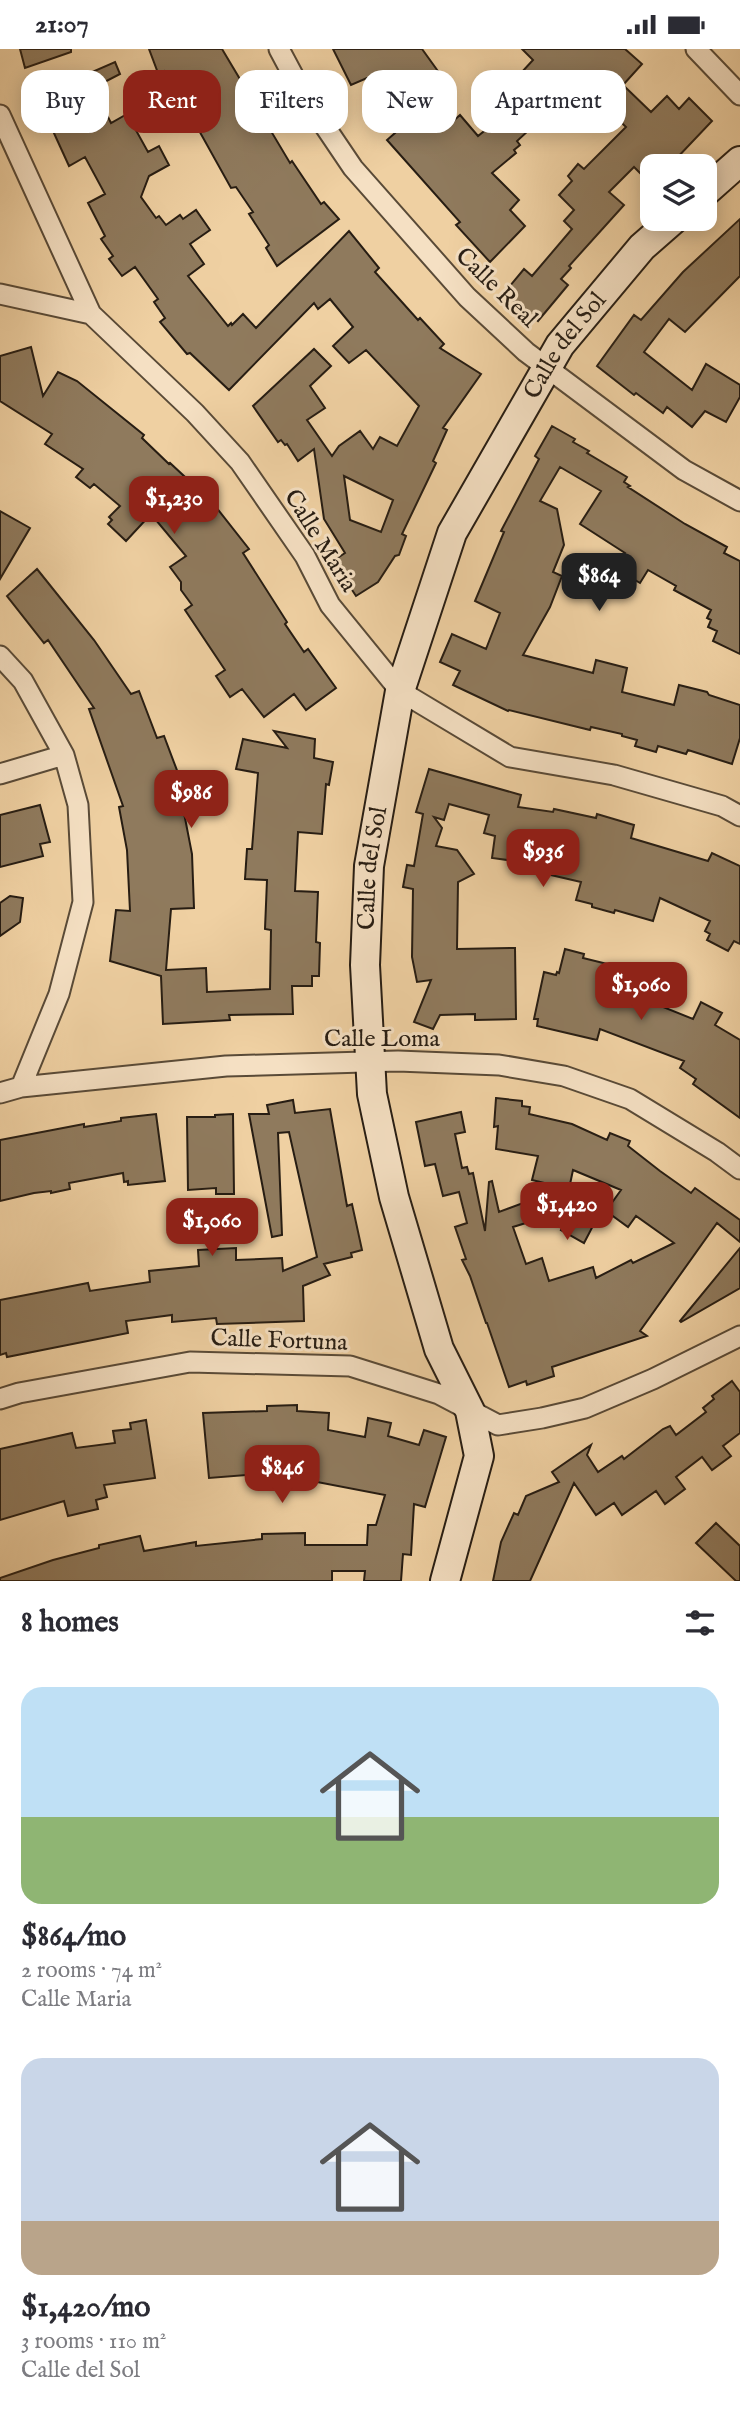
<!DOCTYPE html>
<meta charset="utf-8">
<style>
body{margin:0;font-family:"IM FELL English",serif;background:#f2f2f3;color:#2b2b33;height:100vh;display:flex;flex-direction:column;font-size:26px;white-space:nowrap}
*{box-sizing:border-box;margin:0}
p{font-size:23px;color:#7c7c81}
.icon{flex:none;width:38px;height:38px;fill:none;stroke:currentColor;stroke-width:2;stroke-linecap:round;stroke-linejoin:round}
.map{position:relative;height:1532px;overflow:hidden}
.sheet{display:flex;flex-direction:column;background:#fff;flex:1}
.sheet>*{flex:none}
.banner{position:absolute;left:21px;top:21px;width:698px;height:63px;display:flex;gap:14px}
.fabs{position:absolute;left:640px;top:105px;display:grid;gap:14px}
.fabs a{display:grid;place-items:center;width:77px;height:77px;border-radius:14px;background:#fff;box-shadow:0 4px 18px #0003;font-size:35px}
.price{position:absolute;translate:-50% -60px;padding:0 16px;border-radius:14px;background:#8f2418;color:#fff;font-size:23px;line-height:46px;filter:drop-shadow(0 2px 4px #0008)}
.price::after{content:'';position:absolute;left:50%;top:42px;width:21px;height:16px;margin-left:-10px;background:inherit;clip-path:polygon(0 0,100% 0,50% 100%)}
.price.selected{background:#222;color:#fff}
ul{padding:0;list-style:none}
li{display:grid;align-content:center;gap:14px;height:371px;padding:0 21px}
li span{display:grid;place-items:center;height:217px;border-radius:21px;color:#555}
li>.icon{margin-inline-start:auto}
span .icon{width:126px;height:126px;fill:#fffc;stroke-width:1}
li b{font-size:30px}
h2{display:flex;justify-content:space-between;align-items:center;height:84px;padding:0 21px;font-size:30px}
.tag{padding:0 24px;border-radius:21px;background:#fff;box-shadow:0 4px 18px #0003;font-size:24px;line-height:63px}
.tag.selected{background:#8f2418;color:#fff}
.status{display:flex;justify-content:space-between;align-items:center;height:49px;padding:0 35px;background:#fff;direction:ltr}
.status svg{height:19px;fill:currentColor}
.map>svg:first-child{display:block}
</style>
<div class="status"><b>21:07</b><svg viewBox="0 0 49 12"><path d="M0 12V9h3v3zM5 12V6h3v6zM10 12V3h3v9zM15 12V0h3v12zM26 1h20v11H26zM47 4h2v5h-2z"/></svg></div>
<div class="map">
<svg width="740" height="1532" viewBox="0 0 740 1532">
<rect width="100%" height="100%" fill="#efd0a2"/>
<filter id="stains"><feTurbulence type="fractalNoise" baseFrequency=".00286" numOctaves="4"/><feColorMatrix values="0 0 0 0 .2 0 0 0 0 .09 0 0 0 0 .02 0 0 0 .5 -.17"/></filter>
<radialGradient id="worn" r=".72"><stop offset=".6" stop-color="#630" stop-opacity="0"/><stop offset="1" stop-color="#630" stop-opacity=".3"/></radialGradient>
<path fill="#8f7a5d" stroke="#271d13" stroke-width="2" fill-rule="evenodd" d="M20 0H71V3L25 19Z
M149 0H222L290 114 292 112 321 155 324 153 339 170 277 217 266 199 269 196 249 165 253 163 236 138 231 139 177 42 172 44 164 22 158 24Z
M333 0H422L440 25 425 36 451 74 460 66 478 87 493 75 497 80 529 81 517 92 520 96 514 101 516 104 492 124 519 151 510 161 525 177 490 213 456 176 460 173 387 91 395 84 380 61 386 56 367 29 351 36Z
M522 0H625L642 15 623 36 651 63 667 47 679 60 689 49 712 72 674 112 671 109 662 117H653V127L648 132 634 118 609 143 624 156 569 217 571 219 561 230 568 236 538 272 504 244 524 220 532 227 572 180 564 172 574 161 559 146 572 132 568 127 578 115 584 120 626 78 592 45 584 53 567 51 547 33 539 42 521 24 533 11Z
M115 13 120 25 91 40 104 71 108 68 111 74 127 65 148 103 159 97 169 116 149 127 141 148 156 169 159 167 166 176 180 166 183 170 196 161 210 181 190 195 204 215 188 227 228 277 231 274 232 276 243 265 256 279 349 182 379 219 375 223 418 271 420 269 444 295 440 299 481 325 443 379 447 381 433 412 436 414 402 485 406 487 399 506 395 507 378 533 356 547 333 512 345 504 324 470 314 400 298 412 287 395 285 396 281 391 278 393 253 357 314 300 331 317 310 337 325 359 307 371 332 407 339 397 360 382 373 400 380 388 397 397 419 357 366 301 349 314 333 297 353 278 330 250 318 260 314 254 229 341 190 304 187 305 160 273 165 269 154 253 158 250 135 218 122 227 109 210 113 207 101 190 105 187 88 154 105 145 85 108 69 117 37 47ZM344 427 393 451 381 483 350 471Z
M740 170V227L685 283 669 270 644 303 692 341 706 315 740 336V348L726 373 705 362 692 378 667 358 663 364 636 344 634 346 597 317 634 266 641 271 683 223Z
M31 298 43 347 58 323 77 332 144 386 142 389 169 415 170 414 198 440 201 439 249 500 243 504 287 573 285 575 304 603 308 600 336 639 306 661 294 645 264 668 242 640 230 648 216 627 225 621 185 561 192 556 181 541V533L170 518 186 507 151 465 126 492 108 475 112 471 109 468 120 457 94 435 90 439 76 428 83 420 45 395 52 385 0 352V307Z
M552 377 575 390 573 393 589 402 587 404 627 428 624 433 630 437 628 438 685 475 727 498 724 504 740 512V605L713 592 717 582 708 578 711 571 707 569 711 561 674 541 676 537 648 521 640 534 615 519 625 504 580 475 601 442 560 418 540 452 557 460 564 496 553 523 562 527 550 558 523 606 593 624 596 611 627 619 622 643 674 656 679 636 707 643 709 646 740 656V689L732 715 688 701 686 705 658 697 656 703 635 697 637 691 622 687V685L591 678 590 681 509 661 508 662 453 636 460 622 440 613 452 585 486 600 500 564 475 552 504 483 501 482 539 410 535 407Z
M0 462 30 479 0 530Z
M37 520 94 591 131 645 139 642 157 689 164 687 181 732 178 733 192 805 194 859 171 860 166 921 206 919 207 943 270 940 271 881 265 880 267 831 245 830 247 800H252L258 724 236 720 243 690 287 699 274 682 315 690 314 709 333 713 329 736 326 735 322 785 298 783 295 842 318 843 316 893 320 894 319 927H312V937H292L293 965 229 966 230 971 163 975 161 927 110 912 116 861 130 862 127 801 119 758 123 757 89 660 94 659 48 591 44 594 7 547Z
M429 720 521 746 518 758 553 763 554 760 596 769 597 765 634 776 631 789 708 812 712 804 740 817V895L734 892 728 902 707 891 710 885 705 882 710 872 660 849 653 872 615 861 614 864 592 858V855L576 851 581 833 538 823 539 821 529 819 530 814 492 809 495 787 484 784 489 766 449 755 444 771 434 768 442 779 436 797 457 801 474 825 458 833 457 900 515 899 516 970 475 971V965L440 966 433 980 414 973 431 931 417 933 412 908 413 840 403 838 407 816 414 817 423 765 416 763Z
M40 756 50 793 40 795 43 807 0 818V766Z
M10 847 23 849 20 873 0 887V854Z
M565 900 584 905 583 909 640 923 642 931 669 942 663 958 693 970 701 953 722 964 715 976 740 991V1069L693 1035 696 1030 680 1019 684 1012 600 980 597 991 537 977 538 970H534L544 923 556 926 557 923 559 924Z
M496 1049 522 1052V1057L530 1058 529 1065 572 1075 607 1091 610 1084 630 1092 628 1097 660 1122 691 1144 695 1139 740 1171V1193L717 1174 640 1282 647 1287 552 1318 554 1327 527 1336 526 1332 509 1338 487 1274H486L470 1227 462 1211 466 1210 455 1178 467 1174 459 1143 443 1147 435 1115 425 1117 416 1073 461 1063 465 1083 455 1085 462 1119 467 1118 469 1125 473 1124 485 1182 489 1133 492 1132 499 1163 523 1154 529 1173 513 1178 526 1215 542 1209 549 1232 593 1218 596 1229 631 1211 633 1214 674 1194 636 1167 628 1178 606 1162 621 1141 573 1121 569 1140 532 1131 538 1107 496 1100 498 1077 494 1078Z
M293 1051 295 1064 330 1060 347 1157 352 1155 362 1201 351 1204 352 1208 324 1215 330 1226 303 1237 304 1272 217 1275 216 1269 172 1273V1266L126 1272 128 1284 7 1308 6 1304 0 1306V1251L88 1234 90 1242 150 1233 149 1222 199 1217 198 1201 236 1199V1211L282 1209 283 1222 317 1208 289 1083 278 1084 282 1186 272 1188 249 1065H269L267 1056Z
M156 1065 165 1132 128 1136V1132L124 1133 123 1124 69 1134 70 1140 51 1144V1142L34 1144 0 1152V1091L84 1075V1078L121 1072V1069Z
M233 1065 234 1145H216V1139L188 1141 187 1068H215V1066Z
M572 1160 595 1173 584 1194 561 1181Z
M740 1199V1239L681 1273 680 1272Z
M732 1332 740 1343V1384L723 1397 731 1407 712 1421 702 1408 676 1428 685 1440 665 1455 656 1442 622 1466 614 1454 596 1466 574 1434 530 1532H493L501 1493 514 1464 518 1466 526 1447 559 1433 552 1423 591 1396 587 1406 598 1423 622 1407 624 1410 663 1380 670 1377 676 1386 706 1363 703 1359 714 1350 712 1347Z
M297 1356V1362L329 1364 328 1381 365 1388 368 1369 391 1374 388 1387 419 1396 424 1381 446 1388 425 1458 414 1455 411 1506 403 1505 401 1532H364L365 1522H332V1532H0V1529L53 1511 99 1499V1496L140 1487 144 1502 196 1493V1497L262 1490V1485L305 1484V1496H367L368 1476H376L385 1446 312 1432 259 1433 258 1425 209 1429 203 1364 267 1362V1357Z
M146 1371 155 1429 104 1436 107 1448 96 1451 98 1460 68 1467 64 1452 0 1471V1400L72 1384 76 1399 115 1394 113 1382 131 1380 130 1374Z
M716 1474 740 1497V1532H736L696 1494Z"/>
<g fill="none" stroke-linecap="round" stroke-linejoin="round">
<g stroke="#594a37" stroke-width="23">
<path id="street" d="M279 0 303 45 353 119 467 248 526 303 684 421 740 452
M696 0 740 46
M0 66 91 265 195 364 240 413 305 507 330 556 400 642 510 708 614 726 722 757 740 767
M0 245 91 265
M0 607 23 632 64 706 78 756 83 853 59 945 21 1038
M0 725 64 706
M0 1044 21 1038 226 1017 398 1012 499 1016 564 1027 630 1050 717 1103 740 1120
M0 1350 19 1344 190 1313 350 1317 439 1345 498 1376 542 1369 585 1359 653 1330 740 1287"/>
</g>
<g stroke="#271d13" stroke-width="32">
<g id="secondary">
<path d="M705 143 740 112"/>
<path id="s1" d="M445 1532 479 1407 470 1362 439 1300 394 1148 372 1045 365 916 369 817 400 642 452 484 560 296 642 198 674 170"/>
</g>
</g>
<use href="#street" stroke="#f5e0c3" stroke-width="19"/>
<use href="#secondary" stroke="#f5e0c3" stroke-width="28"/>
</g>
<g text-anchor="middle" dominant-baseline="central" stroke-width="6" stroke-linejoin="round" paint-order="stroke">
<g font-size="24" fill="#271d13" stroke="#f5e0c3">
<text transform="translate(496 239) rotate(44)">Calle Real</text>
<text stroke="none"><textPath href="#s1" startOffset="1300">Calle del Sol</textPath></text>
<text transform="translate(320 492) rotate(58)">Calle Maria</text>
<text stroke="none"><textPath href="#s1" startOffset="735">Calle del Sol</textPath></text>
<text x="382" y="990">Calle Loma</text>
<text transform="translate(279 1292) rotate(2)">Calle Fortuna</text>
</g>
</g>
<rect width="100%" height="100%" filter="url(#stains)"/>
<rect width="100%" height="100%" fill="url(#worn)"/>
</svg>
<div class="fabs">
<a><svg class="icon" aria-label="layers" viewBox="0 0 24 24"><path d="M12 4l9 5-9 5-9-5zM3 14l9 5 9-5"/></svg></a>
</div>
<b class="price" style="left:174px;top:487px">$1,230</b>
<b class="price selected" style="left:599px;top:564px">$864</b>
<b class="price" style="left:191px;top:781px">$986</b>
<b class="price" style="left:543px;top:840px">$936</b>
<b class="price" style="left:641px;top:973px">$1,060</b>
<b class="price" style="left:567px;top:1193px">$1,420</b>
<b class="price" style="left:212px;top:1209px">$1,060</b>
<b class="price" style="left:282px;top:1456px">$846</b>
<div class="banner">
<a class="tag">Buy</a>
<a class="tag selected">Rent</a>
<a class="tag">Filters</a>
<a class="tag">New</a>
<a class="tag">Apartment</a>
</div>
</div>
<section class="sheet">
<h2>8 homes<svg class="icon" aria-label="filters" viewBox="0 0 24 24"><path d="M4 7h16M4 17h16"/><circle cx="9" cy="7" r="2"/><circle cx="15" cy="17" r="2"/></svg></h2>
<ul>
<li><span style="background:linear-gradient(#bfe0f5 60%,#8fb573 0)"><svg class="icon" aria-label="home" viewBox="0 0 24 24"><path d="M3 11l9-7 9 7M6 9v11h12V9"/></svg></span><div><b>$864/mo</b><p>2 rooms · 74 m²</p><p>Calle Maria</p></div></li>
<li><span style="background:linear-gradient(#c9d6e8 75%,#b9a48a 0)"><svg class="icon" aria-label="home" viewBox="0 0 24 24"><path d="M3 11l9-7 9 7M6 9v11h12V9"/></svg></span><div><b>$1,420/mo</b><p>3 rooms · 110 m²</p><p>Calle del Sol</p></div></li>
</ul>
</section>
